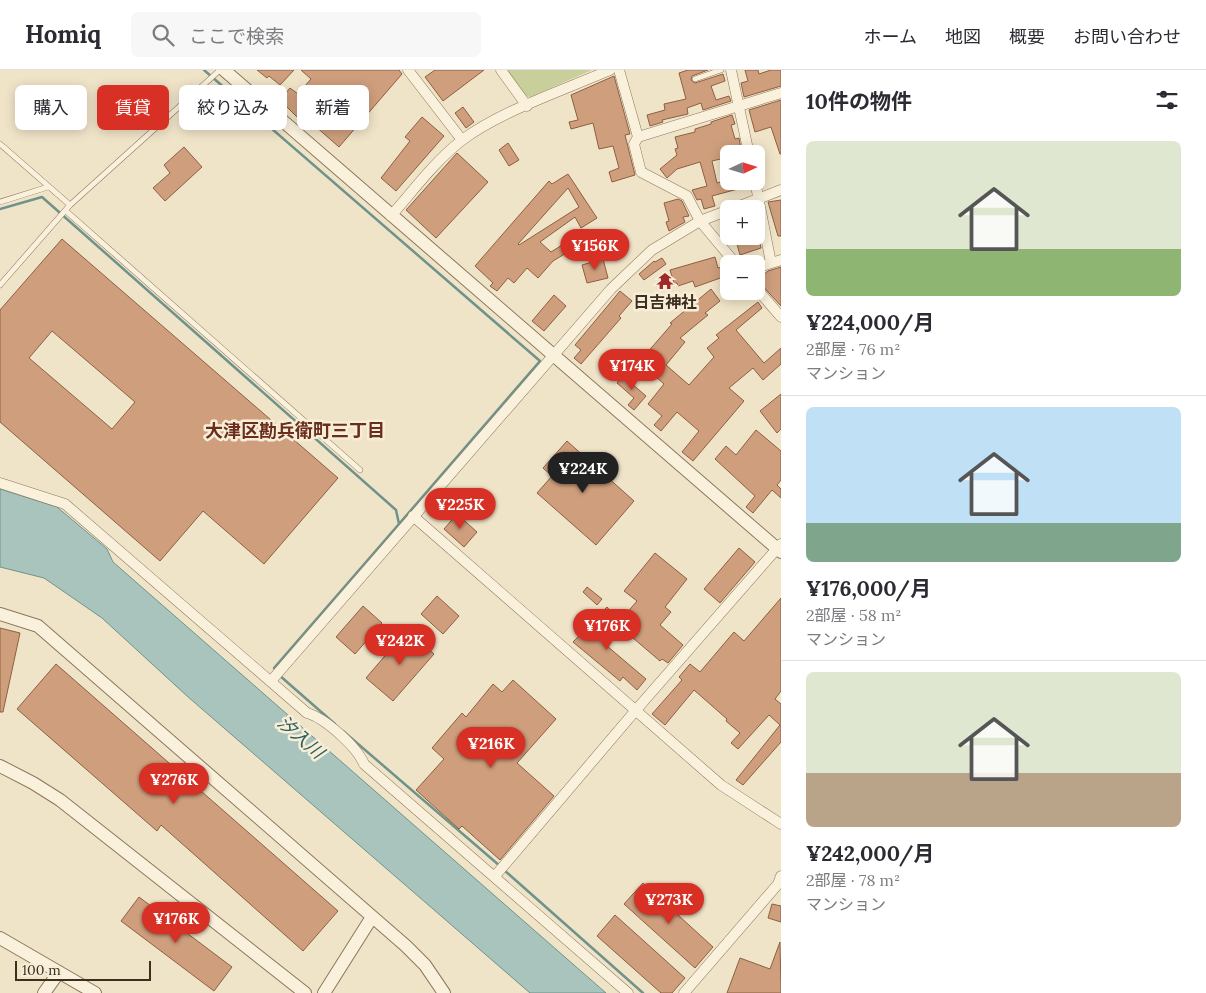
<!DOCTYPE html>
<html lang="ja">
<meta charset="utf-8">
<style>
body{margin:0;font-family:Lora,"Noto Sans JP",serif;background:#f7f7f7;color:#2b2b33;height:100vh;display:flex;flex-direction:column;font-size:19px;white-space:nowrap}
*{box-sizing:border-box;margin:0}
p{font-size:16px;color:#7c7c81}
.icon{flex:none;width:28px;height:28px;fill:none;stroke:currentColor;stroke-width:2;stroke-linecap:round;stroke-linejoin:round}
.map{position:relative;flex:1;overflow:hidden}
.panel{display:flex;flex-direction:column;background:#fff;width:425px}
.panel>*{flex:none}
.hud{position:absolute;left:15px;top:15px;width:475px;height:45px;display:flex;gap:10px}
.needle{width:32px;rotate:86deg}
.tools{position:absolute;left:720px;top:75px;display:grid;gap:10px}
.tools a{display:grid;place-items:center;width:45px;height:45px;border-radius:8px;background:#fff;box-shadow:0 2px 12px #0003;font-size:25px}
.scale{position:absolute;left:15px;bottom:12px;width:136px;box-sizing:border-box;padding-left:5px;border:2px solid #3d2e20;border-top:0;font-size:14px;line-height:18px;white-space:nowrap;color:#3d2e20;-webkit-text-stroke:4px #f7eed8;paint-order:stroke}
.price{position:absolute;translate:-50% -42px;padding:0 11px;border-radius:18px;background:#d93025;color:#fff;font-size:16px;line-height:32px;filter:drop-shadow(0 1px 2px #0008)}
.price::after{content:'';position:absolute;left:50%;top:30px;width:15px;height:11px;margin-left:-8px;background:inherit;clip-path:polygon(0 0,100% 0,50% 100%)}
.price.selected{background:#222;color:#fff}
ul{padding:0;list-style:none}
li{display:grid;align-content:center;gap:10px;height:265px;padding:0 25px}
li+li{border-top:1px solid #e1e1e2}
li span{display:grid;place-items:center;height:155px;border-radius:8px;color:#555}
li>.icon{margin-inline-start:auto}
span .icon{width:90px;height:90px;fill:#fffc;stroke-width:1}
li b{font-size:21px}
h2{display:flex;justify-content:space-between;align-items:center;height:60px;padding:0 25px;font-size:21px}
.tag{padding:0 18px;border-radius:8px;background:#fff;box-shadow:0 2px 12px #0003;font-size:18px;line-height:45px}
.tag.selected{background:#d93025;color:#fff}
header{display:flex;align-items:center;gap:30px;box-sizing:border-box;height:70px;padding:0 25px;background:#fff;border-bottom:1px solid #e1e1e2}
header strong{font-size:24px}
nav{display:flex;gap:28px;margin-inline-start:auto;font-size:18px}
.search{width:350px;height:45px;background:#f7f7f7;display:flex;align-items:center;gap:12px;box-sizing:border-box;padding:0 18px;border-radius:8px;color:#7c7c81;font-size:19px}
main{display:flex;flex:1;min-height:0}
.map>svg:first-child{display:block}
</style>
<header>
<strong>Homiq</strong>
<div class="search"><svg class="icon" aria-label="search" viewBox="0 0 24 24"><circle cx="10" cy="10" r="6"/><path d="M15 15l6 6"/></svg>ここで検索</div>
<nav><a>ホーム</a><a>地図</a><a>概要</a><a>お問い合わせ</a></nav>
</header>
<main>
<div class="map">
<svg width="781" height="923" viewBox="0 0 781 923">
<rect width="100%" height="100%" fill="#f0e4c8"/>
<path fill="#c9cf9b" d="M507 0H592L530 27 526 26Z"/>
<path fill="#a9c4bc" stroke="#6f938a" d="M0 419 57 437 107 479 113 492 606 923H530L187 626 102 548 44 508 0 497Z"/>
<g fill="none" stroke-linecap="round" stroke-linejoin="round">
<path stroke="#6f938a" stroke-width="2.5" d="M204 0 540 291 399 454
M0 139 42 127 396 440 399 454 274 598 276 601
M279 605 335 654
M343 661 500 796
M504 800 643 923"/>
</g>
<path fill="#cf9f7d" stroke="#8d5f41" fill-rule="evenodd" d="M257 0H294L280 15 269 6 267 8Z
M301 0H399L402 4 339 77 306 48 302 52 280 30 290 18 298 24 311 9Z
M435 0H484L443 31 425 7Z
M688 0H708L692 6 691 10 695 13 723 4 725 11 711 16 716 30 729 26 731 31 703 40 701 33 687 38 688 44 662 50 663 52 650 56 647 45 665 40 664 34 686 29 679 3Z
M745 0H758L759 4 771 0H781V16L744 27 741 13 748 11Z
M614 6 630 64 625 65 635 105 612 112 609 102 619 98 613 76 599 79 593 53 571 59 569 52 578 50 571 25Z
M781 30V84H780L771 57 755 62 749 40Z
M463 37 474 52 466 58 455 43Z
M732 45 735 54 731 55 735 69 739 68 741 79 729 83V87L712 91 717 113 729 109V111H748L749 116 712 126 715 136 704 139 701 129 697 130 692 120 707 116 700 92 677 99 667 108 660 99 677 85 675 79 678 78 675 67 695 62V59L711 54V52Z
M422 47 444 66 396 121 381 108 410 71 405 67Z
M508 73 519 90 509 96 499 80Z
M184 77 202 97 165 131 153 118 170 103 164 95Z
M457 83 488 112 436 168 406 140Z
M568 104 597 148 581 158 575 147 540 172 551 182 586 160 591 168 553 191 538 208 527 198 514 213 508 208 497 221 490 216 493 213 475 196 549 111 552 114ZM568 118 579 137 519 175 518 174Z
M678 129 682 131 689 146 683 147 685 152 669 161 666 152 669 151 664 133Z
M781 130V166H778L768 132Z
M759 168 761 178 740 185 737 174Z
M62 169 338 408 264 494 203 441 160 491 0 352V240ZM52 261 135 332 112 359 29 288Z
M715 187 718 198 722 197 726 206 695 217 693 211 678 216 677 213H674L670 200Z
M662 188 666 194 644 210 639 204 654 191 655 192Z
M603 189 608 208 587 213 582 195Z
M781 197V236L757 210 768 201Z
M711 219 720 231 705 243 708 245 680 268 685 272 666 295 689 315 714 287 707 278 719 268 716 265 758 232 762 238 736 260 764 293 781 278V294L763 310 753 298 729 318 744 331 693 391 682 382 699 361 677 342 661 361 654 355 662 346 648 334 664 314 639 292 672 254 670 253Z
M620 221 632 231 619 246 621 248 581 294 574 288 581 280 575 275Z
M554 225 566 236 544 261 532 251Z
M625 303 633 310 631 313 646 326 634 340 628 335 634 328 617 313Z
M781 324V359L777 363 760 341Z
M756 360 781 381V410L777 415 781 419V428L772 420 753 443 746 437 755 426 715 389 726 376 736 385Z
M567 371 634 431 596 475 537 423 552 406 543 398Z
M457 444 477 462 464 477 444 459Z
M739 478 755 492 720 533 704 519Z
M655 483 687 509 665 537 671 542 660 555 683 575 668 593 662 589 660 591 633 568 635 565 619 552 637 531 624 521Z
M587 517 602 529 597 535 583 522Z
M437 526 459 546 443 564 421 544Z
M781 528V621L775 629 781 634V672L743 715 736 710 780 655 769 645 738 679 731 673 740 663 726 651 727 649 694 620 665 655 652 644 682 610 679 607 690 594 700 602 734 562 744 571Z
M363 536 382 553 355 584 336 567Z
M607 537 612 543 601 555 614 567 607 576 646 609 637 620 623 607 620 611 573 572Z
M0 558 20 563 3 642H0Z
M407 560 434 584 393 631 366 608Z
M56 594 338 841 303 881 161 755 157 761 17 639Z
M513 610 556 649 517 693 554 726 500 790 462 756 459 759 416 720 444 689 432 678 462 643 466 647 493 614 502 622Z
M643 813 713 877 695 898 624 834Z
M139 827 232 897 214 921 121 851Z
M772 834 781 836V852L768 848Z
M615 845 685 908 672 923H661L597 866Z
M780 872 781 923H727L740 888 770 899Z"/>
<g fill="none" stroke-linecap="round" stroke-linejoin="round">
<g stroke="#8d765c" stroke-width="6">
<path id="service" d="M695 9 721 0
M0 74 70 135
M0 132 48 117
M66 141 360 400
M0 215 70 135 220 0"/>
</g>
<g stroke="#8d765c" stroke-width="11">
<path id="minor" d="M408 0 462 70
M501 0 527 36
M619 0 638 67 634 74 641 102 687 126 700 151 736 194
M731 0 749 84
M638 67 781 23
M755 111 771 193
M732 139 781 120
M391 146C413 121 434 92 461 71 498 42 566 19 610 0
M756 198 781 190
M756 218 781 247
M0 413 65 434 307 643C325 648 357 677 364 694L628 923
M413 446 721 715 781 754
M271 611 611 219 652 180 700 151 729 140
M495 806 636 640 781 474
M684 923 778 814 781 806"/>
</g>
<g stroke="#8d765c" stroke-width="14">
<path id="tertiary" d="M224 0 781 482
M0 544 38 556 406 876 425 895 444 923
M0 696 33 713 60 730 305 923
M0 868 95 923
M44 923 59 902
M324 923 372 847"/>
</g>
<use href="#service" stroke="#faf1dc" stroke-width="5"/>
<use href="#minor" stroke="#faf1dc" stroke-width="10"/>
<use href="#tertiary" stroke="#faf1dc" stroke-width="12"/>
</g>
<defs>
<g id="temple-bare" transform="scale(1.35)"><path d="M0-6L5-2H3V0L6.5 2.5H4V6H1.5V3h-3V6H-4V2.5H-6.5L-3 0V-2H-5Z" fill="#9e2a2b" stroke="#f7eed8" stroke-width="2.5" paint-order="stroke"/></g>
</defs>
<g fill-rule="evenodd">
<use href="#temple-bare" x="665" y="211"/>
</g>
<g text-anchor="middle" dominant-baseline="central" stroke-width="5" stroke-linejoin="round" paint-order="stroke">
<g font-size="16" font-weight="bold" fill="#3d2e20" stroke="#f7eed8">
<text x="665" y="232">日吉神社</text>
</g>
<g font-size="18" font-weight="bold" fill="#6b2e1e" stroke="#f7eed8">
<text x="295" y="360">大津区勘兵衛町三丁目</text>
</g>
<g font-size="18" font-style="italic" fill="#2f5d5a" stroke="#f7eed8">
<text transform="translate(301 667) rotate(41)">汐入川</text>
</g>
</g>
</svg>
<div class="tools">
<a><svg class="needle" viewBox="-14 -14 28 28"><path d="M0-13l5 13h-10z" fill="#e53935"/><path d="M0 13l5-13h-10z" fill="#7c7c81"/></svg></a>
<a>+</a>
<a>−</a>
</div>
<div class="scale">100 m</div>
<b class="price" style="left:595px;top:201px">¥156K</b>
<b class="price" style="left:632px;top:321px">¥174K</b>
<b class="price selected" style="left:583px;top:424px">¥224K</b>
<b class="price" style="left:460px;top:460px">¥225K</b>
<b class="price" style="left:607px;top:581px">¥176K</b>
<b class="price" style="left:400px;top:596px">¥242K</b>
<b class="price" style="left:491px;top:699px">¥216K</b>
<b class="price" style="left:174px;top:735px">¥276K</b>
<b class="price" style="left:669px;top:855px">¥273K</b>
<b class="price" style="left:176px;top:874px">¥176K</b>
<div class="hud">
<a class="tag">購入</a>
<a class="tag selected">賃貸</a>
<a class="tag">絞り込み</a>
<a class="tag">新着</a>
</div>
</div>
<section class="panel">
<h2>10件の物件<svg class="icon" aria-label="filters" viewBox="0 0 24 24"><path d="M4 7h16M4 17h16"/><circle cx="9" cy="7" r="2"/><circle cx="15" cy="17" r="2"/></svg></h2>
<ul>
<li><span style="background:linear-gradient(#dfe7d0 70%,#8fb573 0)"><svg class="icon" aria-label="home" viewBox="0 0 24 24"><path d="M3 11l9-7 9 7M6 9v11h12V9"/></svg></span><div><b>¥224,000/月</b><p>2部屋 · 76 m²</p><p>マンション</p></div></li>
<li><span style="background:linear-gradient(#bfe0f5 75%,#7fa58c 0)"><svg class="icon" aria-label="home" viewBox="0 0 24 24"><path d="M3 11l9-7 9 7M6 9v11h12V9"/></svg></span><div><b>¥176,000/月</b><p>2部屋 · 58 m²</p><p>マンション</p></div></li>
<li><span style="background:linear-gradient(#dfe7d0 65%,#b9a48a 0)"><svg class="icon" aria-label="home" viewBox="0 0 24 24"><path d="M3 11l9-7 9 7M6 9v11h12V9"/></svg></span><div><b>¥242,000/月</b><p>2部屋 · 78 m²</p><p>マンション</p></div></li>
</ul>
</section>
</main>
